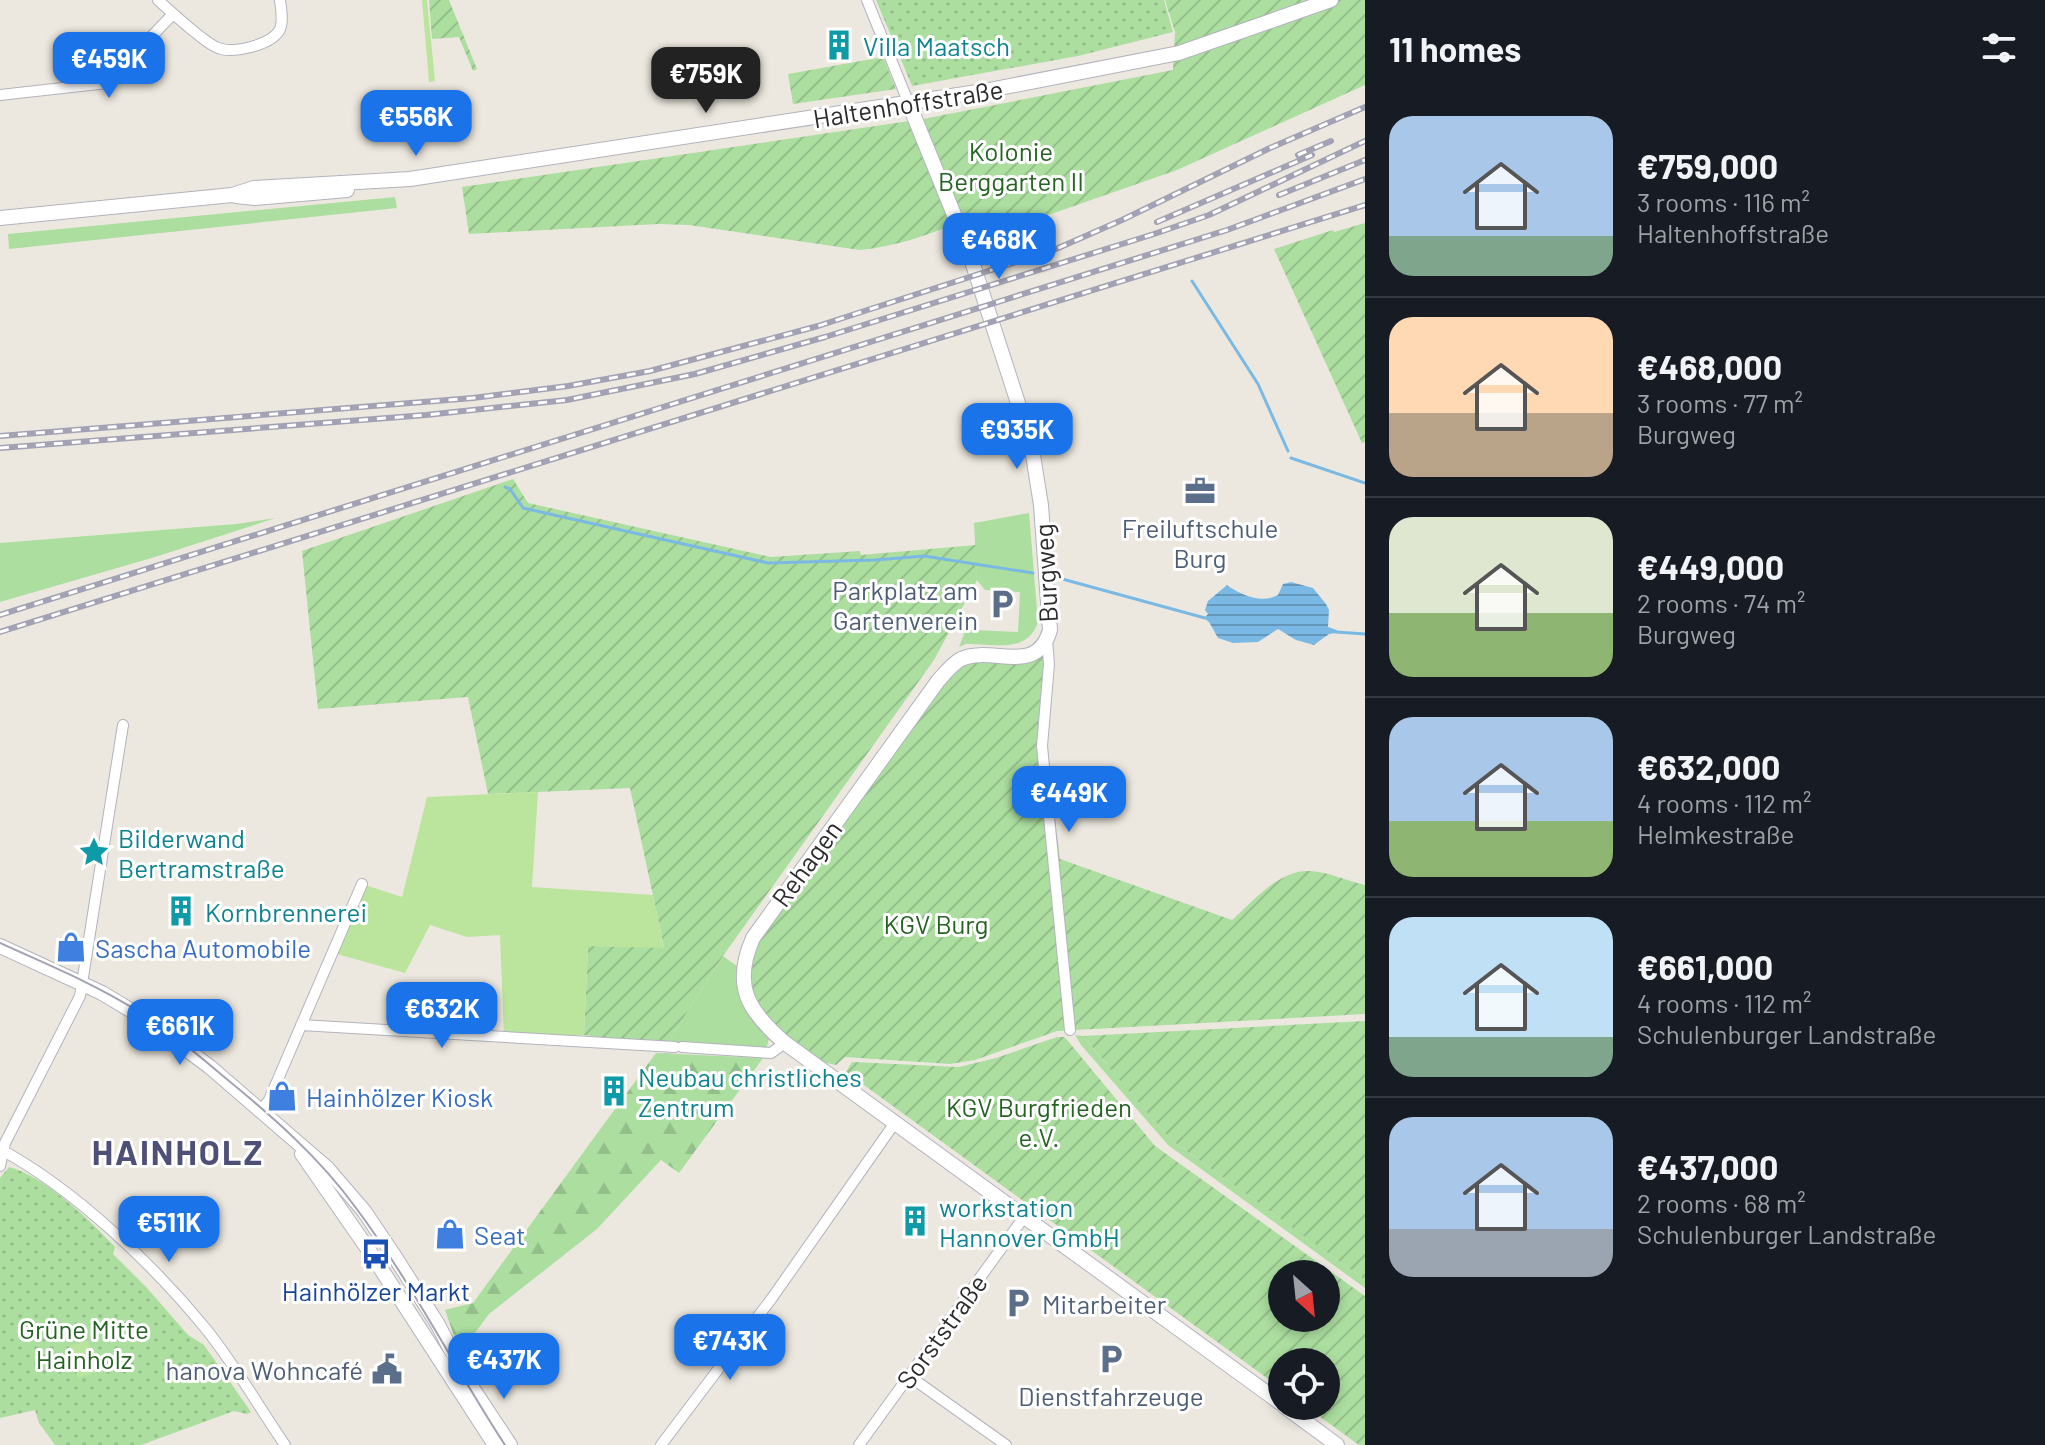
<!DOCTYPE html>
<meta charset="utf-8">
<style>
body{margin:0;font-family:Barlow,sans-serif;background:#242831;color:#f1f3f6;height:100vh;display:flex;flex-direction:column;font-size:30px;white-space:nowrap}
*{box-sizing:border-box;margin:0}
p{font-size:26px;color:#9ea1a6}
.icon{flex:none;width:44px;height:44px;fill:none;stroke:currentColor;stroke-width:2;stroke-linecap:round;stroke-linejoin:round}
.map{position:relative;flex:1;overflow:hidden}
.sheet{display:flex;flex-direction:column;background:#171b24;width:680px}
.sheet>*{flex:none}
.needle{width:52px;rotate:153deg}
.tools{position:absolute;left:1268px;top:1260px;display:grid;gap:16px}
.tools a{display:grid;place-items:center;width:72px;height:72px;border-radius:50%;background:#171b24;box-shadow:0 4px 12px #0003;font-size:40px}
.price{position:absolute;translate:-50% -68px;padding:0 18px;border-radius:16px;background:#1a73e8;color:#fff;font-size:26px;line-height:52px;filter:drop-shadow(0 2px 4px #0008)}
.price::after{content:'';position:absolute;left:50%;top:48px;width:24px;height:18px;margin-left:-12px;background:inherit;clip-path:polygon(0 0,100% 0,50% 100%)}
.price.selected{background:#222;color:#fff}
ul{padding:0;list-style:none}
li{display:flex;align-items:center;gap:24px;height:200px;padding:0 24px}
li+li{border-top:2px solid #363941}
li span{display:grid;place-items:center;flex:none;width:224px;height:160px;border-radius:24px;color:#555}
li>.icon{margin-inline-start:auto}
span .icon{width:96px;height:96px;fill:#fffc;stroke-width:1}
li b{font-size:34px}
h2{display:flex;justify-content:space-between;align-items:center;height:96px;padding:0 24px;font-size:34px}
main{display:flex;flex:1;min-height:0}
.map>svg:first-child{display:block}
</style>
<main>
<div class="map">
<svg width="1365" height="1445" viewBox="0 0 1365 1445">
<defs>
<pattern id="forest-firs" width="22" height="20" patternUnits="userSpaceOnUse" patternTransform="scale(2)"><rect width="22" height="20" fill="#acdea0"/><path d="M5 1l3.5 6h-7zM16 11l3.5 6h-7z" fill="#94bf8a"/></pattern>
<pattern id="park-dots" width="8" height="8" patternUnits="userSpaceOnUse" patternTransform="scale(2)"><rect width="8" height="8" fill="#acdea0"/><path d="M2 2h.1M6 6h.1" fill="none" stroke="#94bf8a" stroke-width="1.8" stroke-linecap="round"/></pattern>
<pattern id="garden-furrows" width="10" height="10" patternUnits="userSpaceOnUse" patternTransform="scale(2)"><rect width="10" height="10" fill="#acdea0"/><path d="M-1 1l2-2M0 10L10 0M9 11l2-2" fill="none" stroke="#94bf8a"/></pattern>
<pattern id="water-rules" width="6" height="5" patternUnits="userSpaceOnUse" patternTransform="scale(2)"><rect width="6" height="5" fill="#7bb9e5"/><path d="M0 2.5h6" fill="none" stroke="#6597ba"/></pattern>
</defs>
<rect width="100%" height="100%" fill="#ece8df"/>
<path fill="#acdea0" d="M395 197 397 208 9 249 8 234Z
M1029 513 1038 622C1027 655 993 643 966 644L959 647 968 623H973V630L1018 632 1020 592 985 590 977 580 974 523Z
M276 518 155 557 0 602V543L236 524Z
M723 956 737 966C738 997 747 1017 769 1039L766 1050 668 1042Z
M1075 1035 1083 1036 1170 1139 1285 1222 1320 1221 1325 1251 1365 1280V1288L1168 1145 1081 1045Z"/>
<path fill="url(#forest-firs)" d="M656 1053 763 1058 679 1173 661 1160 597 1229 489 1314 460 1353 445 1310 473 1303Z"/>
<path fill="url(#park-dots)" d="M876 0H1164L1173 32 1078 56 912 86Z
M9 1167C43 1175 91 1221 115 1247L113 1254 147 1288 188 1335 204 1345 251 1412 247 1414 234 1411 141 1445H55L39 1423 35 1410 0 1418V1178Z"/>
<path fill="url(#garden-furrows)" fill-rule="evenodd" d="M429 0H449L477 69 473 71 459 37 432 39Z
M1165 0H1365V85L1177 170 977 240 967 219C931 234 899 246 860 250L689 225 658 224 469 234 462 187 923 119 1173 70 1175 32Z
M883 57 896 89 793 104 788 74Z
M1365 223V442L1362 443 1274 249 1333 230 1334 232Z
M513 479 528 503 771 557 860 551 861 555 976 545 977 580 934 660 723 956 668 1042 623 1040 584 1035 588 946 664 947 630 788 488 794 468 697 318 709 302 551Z
M1047 639 1046 744 1060 859 1232 920C1253 901 1280 869 1310 871 1329 872 1347 881 1365 885V1014L1057 1031 975 1060 950 1064 845 1057 836 1065 808 1059 747 998 745 955 952 665 1011 658Z
M1365 1021V1280L1170 1139 1110 1069H1107V1064L1083 1036Z
M1057 1037H1064L1068 1041 1155 1146 1365 1296V1445H1359L1305 1406H1326V1362H1282V1389L846 1072 852 1062 959 1067 996 1058ZM1282 1274H1326V1318H1282Z"/>
<path fill="#bbe49d" d="M422 0H427L435 81 429 82Z
M538 792 532 887 653 895 664 948 588 946 584 1035 504 1037 500 935 467 937 430 925 405 973 333 953 362 884 402 897 427 797Z
M88 1341 97 1372 78 1378 69 1346Z"/>
<path fill="url(#water-rules)" d="M1291 582 1313 588 1326 604 1329 610 1328 627 1337 630V633L1329 634 1314 645 1296 640 1278 629 1258 642 1233 643 1218 638 1209 622 1204 618 1208 614 1205 610 1208 601 1227 585C1241 595 1261 604 1278 595L1283 584Z"/>
<g fill="none" stroke-linecap="round" stroke-linejoin="round">
<path stroke="#7bb9e5" stroke-width="3" d="M1192 281 1258 384 1288 451
M1291 458 1365 483
M505 487 510 489 523 508 768 563 875 560 924 556 1033 573
M1055 577 1205 618
M1336 632 1365 634"/>
<g stroke="#b2b3be" stroke-width="12">
<path id="street" d="M158 0C170 11 203 41 216 47 231 55 270 45 279 31 284 23 281 9 280 0
M867 0 909 104
M0 95 107 83 173 14
M1047 640 1049 664 1042 746 1070 1030
M301 1025 675 1047
M682 1047 771 1053 785 1043
M261 1110 269 1100 362 884
M0 1149C75 1190 152 1263 206 1329 235 1365 259 1407 285 1445
M0 1166 5 1143 80 996 123 725
M909 1376 1006 1445
M661 1445 772 1298 894 1124
M859 1445 1024 1217"/>
</g>
<g stroke="#b2b3be" stroke-width="16">
<path id="secondary" d="M909 104 968 249 1031 443 1041 505 1050 630C1037 677 992 645 961 659 952 664 945 673 938 681L753 938C732 986 748 1011 785 1043L1282 1404
M236 196 255 198 347 190
M0 218 232 195 254 188 410 179 984 91 1179 53 1331 0
M0 946 102 993 147 1020 210 1067 327 1168 364 1211 395 1257 437 1323 465 1377 510 1445
M302 1154 370 1252 495 1445
M1284 1406 1337 1445"/>
</g>
<use href="#street" stroke="#fff" stroke-width="10"/>
<use href="#secondary" stroke="#fff" stroke-width="14"/>
<path stroke="#a2a2b4" stroke-width="2" d="M0 943C46 964 93 983 136 1010 167 1029 195 1052 223 1076 272 1116 319 1157 356 1208 412 1283 454 1367 505 1445"/>
<g stroke="#a2a2b4" stroke-width="6">
<path id="rail" d="M1298 155 1331 141
M1279 195 1365 160
M1157 222 1312 155
M0 436 473 398 568 386 650 371 818 326 1056 249 1122 220 1270 148 1365 107
M0 448 426 415 567 400 695 374 825 337 1154 234 1209 215 1365 141
M0 615 1227 230 1365 179
M0 632 1365 205"/>
</g>
<use href="#rail" stroke="#fff" stroke-width="3" stroke-dasharray="9" stroke-linecap="butt"/>
</g>
<defs>
<g id="building-bare" transform="scale(2.4)"><path d="M-4-6H4V6H1V3H-1V6H-4ZM-2.5-4.3h1.7v1.8h-1.7ZM.8-4.3h1.7v1.8H.8ZM-2.5-1h1.7V.8h-1.7ZM.8-1h1.7V.8H.8Z" fill="#0f9aa8" stroke="#fff" stroke-width="2.5" paint-order="stroke"/></g>
<g id="office-bare" transform="scale(2.4)"><path d="M-6-3h4V-5.5h4V-3h4V5H-6ZM-1-4.5V-3h2v-1.5ZM-6 0V1H6V0Z" fill="#5c6f8a" stroke="#fff" stroke-width="2.5" paint-order="stroke"/></g>
<g id="parking-bare" transform="scale(2.4)"><path d="M-3.5-5.5H1a3.5 3.5 0 0 1 0 7H-1V5.5H-3.5ZM-1-3.4V-.6H.8a1.4 1.4 0 0 0 0-2.8Z" fill="#5c6f8a" stroke="#fff" stroke-width="2.5" paint-order="stroke"/></g>
<g id="sight-bare" transform="scale(2.4)"><path d="M0-6L1.8-2.2L6-1.7L2.9 1.2L3.7 5.4L0 3.3L-3.7 5.4L-2.9 1.2L-6-1.7L-1.8-2.2Z" fill="#0f9aa8" stroke="#fff" stroke-width="2.5" paint-order="stroke"/></g>
<g id="shop-bare" transform="scale(2.4)"><path d="M-5-2.5h2.3a2.7 3.5 0 0 1 5.4 0H5L5.5 6h-11ZM-1.5-2.5h3a1.5 2.3 0 0 0-3 0Z" fill="#3f7fe0" stroke="#fff" stroke-width="2.5" paint-order="stroke"/></g>
<g id="bus-bare" transform="scale(2.4)"><path d="M-5-6H5V4H4V6H2V4H-2V6H-4V4H-5ZM-3.5-4V0h7V-4ZM-3.5 1.2v1.5H-2V1.2ZM2 1.2v1.5H3.5V1.2Z" fill="#1a4fb4" stroke="#fff" stroke-width="2.5" paint-order="stroke"/></g>
<g id="civic-bare" transform="scale(2.4)"><path d="M-.6-6.5H3V-4.5H.6V-3L4-1V1h2V6H-6V1h2V-1L-.6-3ZM-1.2 2.5V6h2.4V2.5Z" fill="#5c6f8a" stroke="#fff" stroke-width="2.5" paint-order="stroke"/></g>
</defs>
<g fill-rule="evenodd">
<use href="#building-bare" x="839" y="45"/>
<use href="#office-bare" x="1200" y="491"/>
<use href="#parking-bare" x="1002" y="604"/>
<use href="#sight-bare" x="94" y="852"/>
<use href="#building-bare" x="181" y="911"/>
<use href="#shop-bare" x="71" y="947"/>
<use href="#building-bare" x="614" y="1091"/>
<use href="#shop-bare" x="282" y="1096"/>
<use href="#building-bare" x="915" y="1221"/>
<use href="#shop-bare" x="450" y="1234"/>
<use href="#bus-bare" x="376" y="1254"/>
<use href="#parking-bare" x="1018" y="1303"/>
<use href="#parking-bare" x="1111" y="1359"/>
<use href="#civic-bare" x="387" y="1369"/>
</g>
<g text-anchor="middle" dominant-baseline="central" stroke-width="6" stroke-linejoin="round" paint-order="stroke">
<g font-size="26" fill="#0d838f" stroke="#fff" text-anchor="start">
<text x="863" y="45">Villa Maatsch</text>
<text x="118" y="837">Bilderwand<tspan x="118" dy="30">Bertramstraße</tspan></text>
<text x="205" y="911">Kornbrennerei</text>
<text x="638" y="1076">Neubau christliches<tspan x="638" dy="30">Zentrum</tspan></text>
<text x="939" y="1206">workstation<tspan x="939" dy="30">Hannover GmbH</tspan></text>
</g>
<g font-size="26" fill="#2b2b2b" stroke="#fff">
<text transform="translate(908 103) rotate(-9)">Haltenhoffstraße</text>
<text transform="translate(1045 573) rotate(-93)">Burgweg</text>
<text transform="translate(806 863) rotate(-54)">Rehagen</text>
<text transform="translate(941 1331) rotate(-54)">Sorststraße</text>
</g>
<g font-size="26" fill="#246321" stroke="#fff">
<text x="1011" y="150">Kolonie<tspan x="1011" dy="30">Berggarten II</tspan></text>
<text x="936" y="923">KGV Burg</text>
<text x="1039" y="1106">KGV Burgfrieden<tspan x="1039" dy="30">e.V.</tspan></text>
<text x="84" y="1328">Grüne Mitte<tspan x="84" dy="30">Hainholz</tspan></text>
</g>
<g font-size="26" fill="#4e5e75" stroke="#fff">
<text x="1200" y="527">Freiluftschule<tspan x="1200" dy="30">Burg</tspan></text>
<text x="978" y="589" text-anchor="end">Parkplatz am<tspan x="978" dy="30">Gartenverein</tspan></text>
<text x="1042" y="1303" text-anchor="start">Mitarbeiter</text>
<text x="363" y="1369" text-anchor="end">hanova Wohncafé</text>
<text x="1111" y="1395">Dienstfahrzeuge</text>
</g>
<g font-size="26" fill="#366cbe" stroke="#fff" text-anchor="start">
<text x="95" y="947">Sascha Automobile</text>
<text x="306" y="1096">Hainhölzer Kiosk</text>
<text x="474" y="1234">Seat</text>
</g>
<g font-size="26" fill="#164399" stroke="#fff">
<text x="376" y="1290">Hainhölzer Markt</text>
</g>
<g font-size="34" font-weight="bold" letter-spacing="2" fill="#4f5078" stroke="#fff">
<text x="178" y="1151">HAINHOLZ</text>
</g>
</g>
</svg>
<div class="tools">
<a><svg class="needle" viewBox="-14 -14 28 28"><path d="M0-13l5 13h-10z" fill="#e53935"/><path d="M0 13l5-13h-10z" fill="#9ea1a6"/></svg></a>
<a><svg class="icon" aria-label="locate" viewBox="0 0 24 24"><circle cx="12" cy="12" r="6"/><path d="M12 2v4M12 18v4M2 12h4M18 12h4"/></svg></a>
</div>
<b class="price" style="left:109px;top:100px">€459K</b>
<b class="price selected" style="left:706px;top:115px">€759K</b>
<b class="price" style="left:416px;top:158px">€556K</b>
<b class="price" style="left:999px;top:281px">€468K</b>
<b class="price" style="left:1017px;top:471px">€935K</b>
<b class="price" style="left:1069px;top:834px">€449K</b>
<b class="price" style="left:442px;top:1050px">€632K</b>
<b class="price" style="left:180px;top:1067px">€661K</b>
<b class="price" style="left:169px;top:1264px">€511K</b>
<b class="price" style="left:730px;top:1382px">€743K</b>
<b class="price" style="left:504px;top:1401px">€437K</b>
</div>
<section class="sheet">
<h2>11 homes<svg class="icon" aria-label="filters" viewBox="0 0 24 24"><path d="M4 7h16M4 17h16"/><circle cx="9" cy="7" r="2"/><circle cx="15" cy="17" r="2"/></svg></h2>
<ul>
<li><span style="background:linear-gradient(#a9c7e8 75%,#7fa58c 0)"><svg class="icon" aria-label="home" viewBox="0 0 24 24"><path d="M3 11l9-7 9 7M6 9v11h12V9"/></svg></span><div><b>€759,000</b><p>3 rooms · 116 m²</p><p>Haltenhoffstraße</p></div></li>
<li><span style="background:linear-gradient(#ffd9b3 60%,#b9a48a 0)"><svg class="icon" aria-label="home" viewBox="0 0 24 24"><path d="M3 11l9-7 9 7M6 9v11h12V9"/></svg></span><div><b>€468,000</b><p>3 rooms · 77 m²</p><p>Burgweg</p></div></li>
<li><span style="background:linear-gradient(#dfe7d0 60%,#8fb573 0)"><svg class="icon" aria-label="home" viewBox="0 0 24 24"><path d="M3 11l9-7 9 7M6 9v11h12V9"/></svg></span><div><b>€449,000</b><p>2 rooms · 74 m²</p><p>Burgweg</p></div></li>
<li><span style="background:linear-gradient(#a9c7e8 65%,#8fb573 0)"><svg class="icon" aria-label="home" viewBox="0 0 24 24"><path d="M3 11l9-7 9 7M6 9v11h12V9"/></svg></span><div><b>€632,000</b><p>4 rooms · 112 m²</p><p>Helmkestraße</p></div></li>
<li><span style="background:linear-gradient(#bfe0f5 75%,#7fa58c 0)"><svg class="icon" aria-label="home" viewBox="0 0 24 24"><path d="M3 11l9-7 9 7M6 9v11h12V9"/></svg></span><div><b>€661,000</b><p>4 rooms · 112 m²</p><p>Schulenburger Landstraße</p></div></li>
<li><span style="background:linear-gradient(#a9c7e8 70%,#9aa5b1 0)"><svg class="icon" aria-label="home" viewBox="0 0 24 24"><path d="M3 11l9-7 9 7M6 9v11h12V9"/></svg></span><div><b>€437,000</b><p>2 rooms · 68 m²</p><p>Schulenburger Landstraße</p></div></li>
</ul>
</section>
</main>
